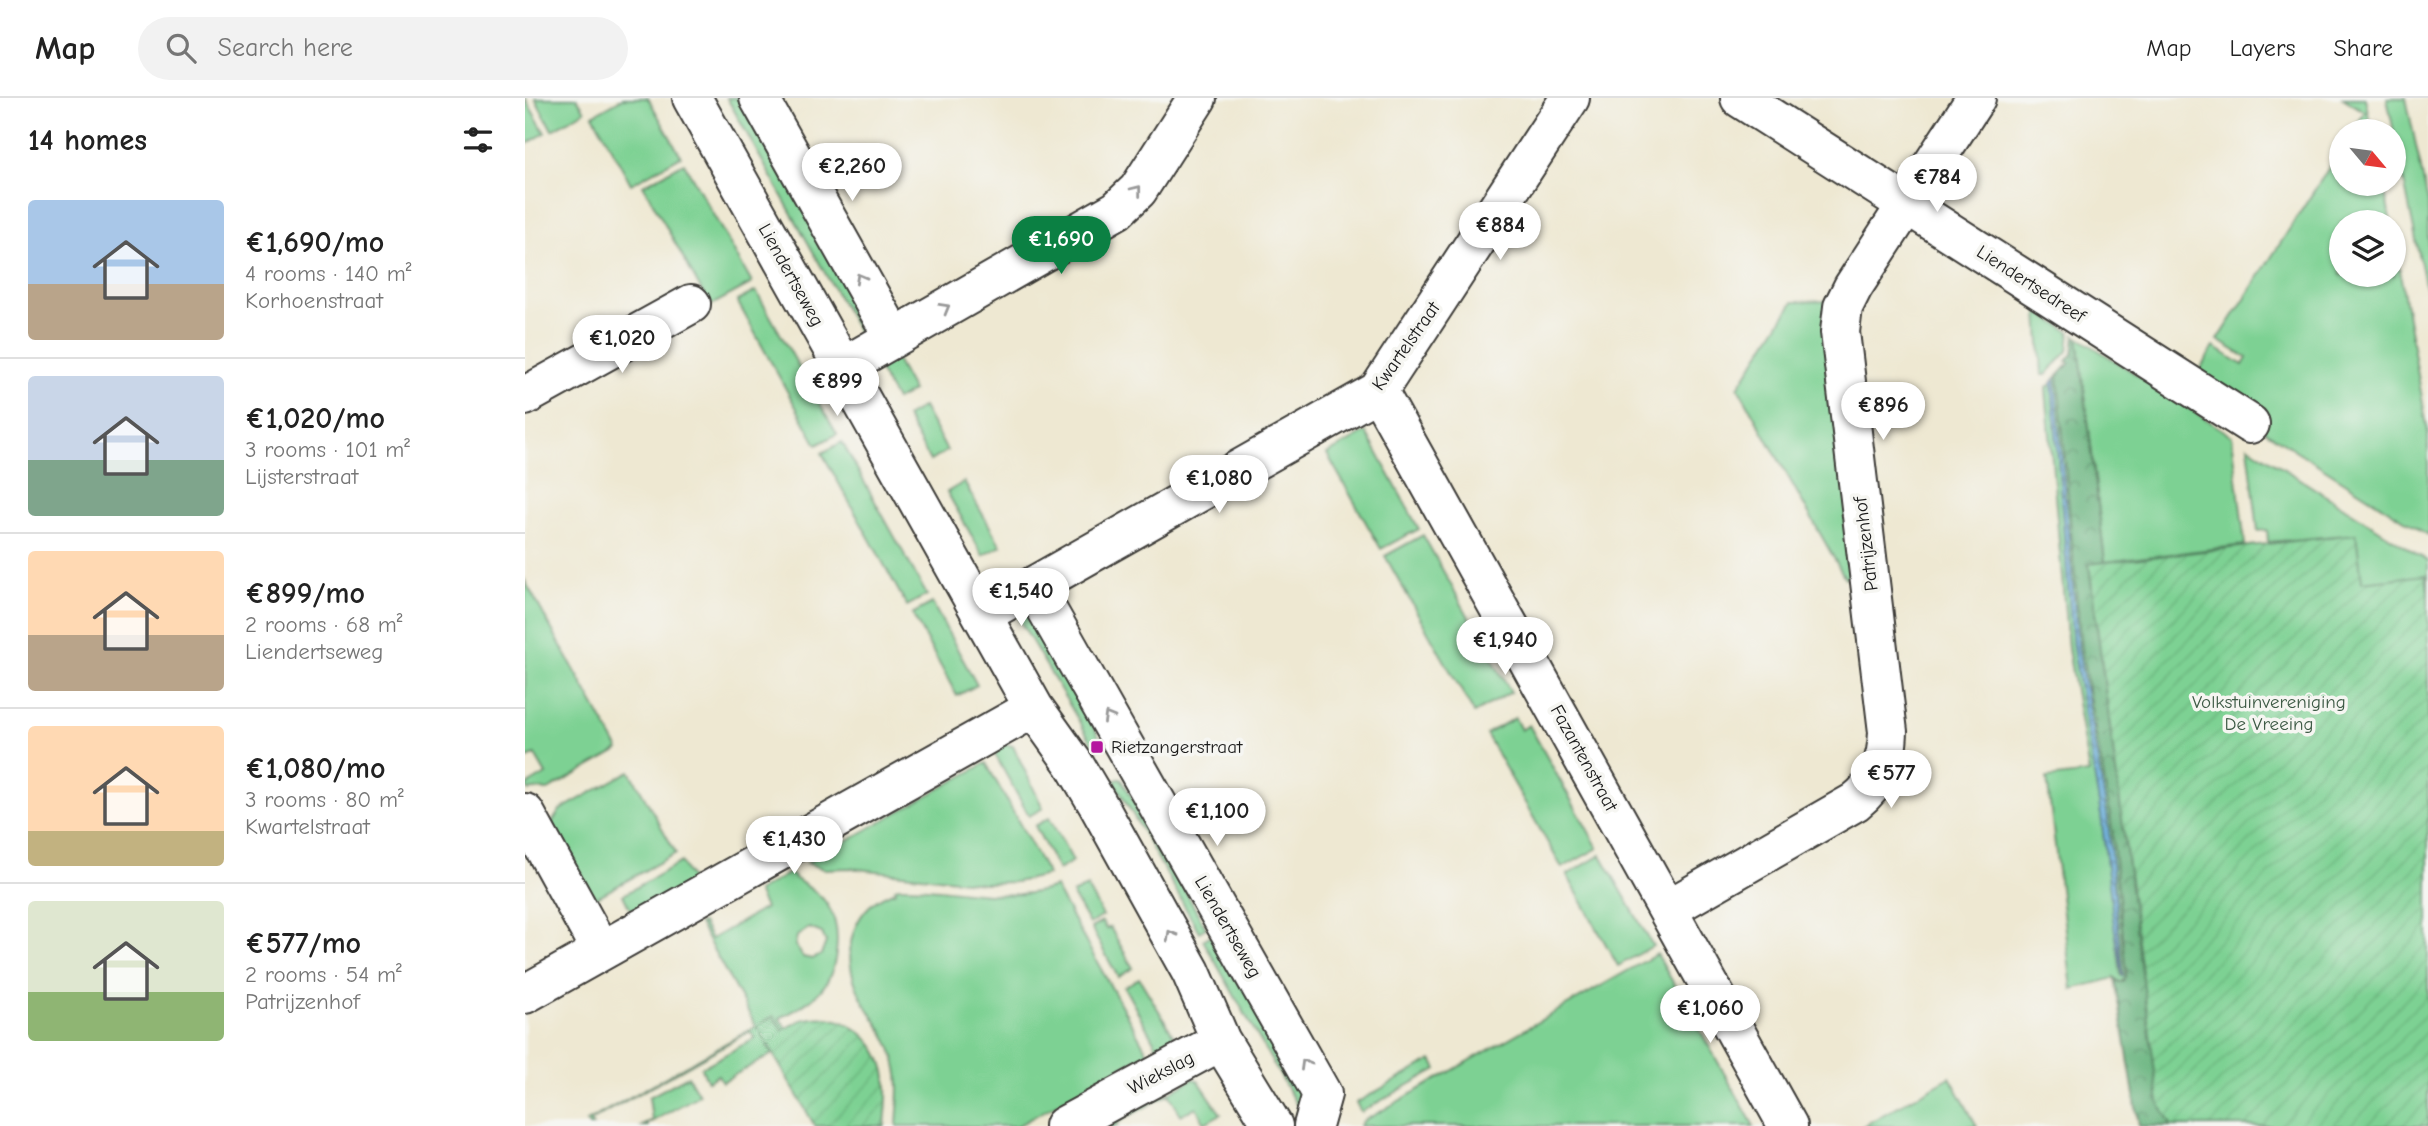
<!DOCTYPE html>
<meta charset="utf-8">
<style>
body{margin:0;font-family:"Comic Neue",sans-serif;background:#f2f2f2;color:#222;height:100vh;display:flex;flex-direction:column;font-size:26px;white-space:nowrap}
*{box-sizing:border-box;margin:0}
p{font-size:23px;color:#767676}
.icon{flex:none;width:38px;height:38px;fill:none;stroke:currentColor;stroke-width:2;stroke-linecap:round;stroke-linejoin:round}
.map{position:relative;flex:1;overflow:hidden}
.drawer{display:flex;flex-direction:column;background:#fff;width:525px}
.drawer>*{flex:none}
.needle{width:46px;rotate:119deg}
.tools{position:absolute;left:1804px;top:21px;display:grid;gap:14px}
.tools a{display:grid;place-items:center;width:77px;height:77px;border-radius:50%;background:#fff;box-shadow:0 2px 5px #0004;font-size:35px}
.price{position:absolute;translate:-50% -60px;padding:0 16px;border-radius:24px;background:#fff;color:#222;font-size:23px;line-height:46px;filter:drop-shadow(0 2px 4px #0008)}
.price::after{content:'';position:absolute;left:50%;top:42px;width:21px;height:16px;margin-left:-10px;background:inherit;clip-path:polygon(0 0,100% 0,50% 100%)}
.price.active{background:#0b8043;color:#fff}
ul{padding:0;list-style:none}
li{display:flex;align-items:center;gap:21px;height:175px;padding:0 28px}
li+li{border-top:2px solid #e0e0e0}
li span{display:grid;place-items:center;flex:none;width:196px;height:140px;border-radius:7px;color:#555}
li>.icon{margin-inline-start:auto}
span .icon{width:84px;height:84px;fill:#fffc;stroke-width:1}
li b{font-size:30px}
h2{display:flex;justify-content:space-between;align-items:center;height:84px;padding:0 28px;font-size:30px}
header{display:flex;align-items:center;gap:42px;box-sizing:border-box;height:98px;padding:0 35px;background:#fff;border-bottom:2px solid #e0e0e0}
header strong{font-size:33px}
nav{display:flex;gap:38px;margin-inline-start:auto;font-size:24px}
.search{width:490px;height:63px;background:#f2f2f2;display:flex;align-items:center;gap:18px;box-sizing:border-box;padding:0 24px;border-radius:38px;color:#767676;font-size:26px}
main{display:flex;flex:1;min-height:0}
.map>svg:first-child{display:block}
</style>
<header>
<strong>Map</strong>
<div class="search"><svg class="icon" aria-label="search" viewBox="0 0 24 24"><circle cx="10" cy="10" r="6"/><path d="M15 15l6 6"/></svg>Search here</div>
<nav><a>Map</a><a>Layers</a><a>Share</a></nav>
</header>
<main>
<section class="drawer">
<h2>14 homes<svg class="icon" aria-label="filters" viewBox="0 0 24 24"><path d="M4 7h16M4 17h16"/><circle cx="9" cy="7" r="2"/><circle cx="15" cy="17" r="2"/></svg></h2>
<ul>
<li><span style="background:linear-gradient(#a9c7e8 60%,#b9a48a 0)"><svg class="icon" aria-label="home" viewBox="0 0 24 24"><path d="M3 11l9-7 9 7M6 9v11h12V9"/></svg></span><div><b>€1,690/mo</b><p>4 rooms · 140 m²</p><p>Korhoenstraat</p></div></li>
<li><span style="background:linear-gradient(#c9d6e8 60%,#7fa58c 0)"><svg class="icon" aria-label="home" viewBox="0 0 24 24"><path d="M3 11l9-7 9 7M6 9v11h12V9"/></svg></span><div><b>€1,020/mo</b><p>3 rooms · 101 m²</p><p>Lijsterstraat</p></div></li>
<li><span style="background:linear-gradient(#ffd9b3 60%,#b9a48a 0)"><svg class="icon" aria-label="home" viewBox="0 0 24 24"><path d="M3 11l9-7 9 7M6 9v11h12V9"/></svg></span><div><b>€899/mo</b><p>2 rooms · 68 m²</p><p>Liendertseweg</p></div></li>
<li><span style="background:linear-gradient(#ffd9b3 75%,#c2b280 0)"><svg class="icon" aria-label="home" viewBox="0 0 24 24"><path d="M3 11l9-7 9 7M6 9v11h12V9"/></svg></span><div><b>€1,080/mo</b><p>3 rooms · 80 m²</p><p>Kwartelstraat</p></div></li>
<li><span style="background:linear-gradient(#dfe7d0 65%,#8fb573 0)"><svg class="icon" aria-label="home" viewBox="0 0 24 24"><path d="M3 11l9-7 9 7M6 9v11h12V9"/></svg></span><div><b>€577/mo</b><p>2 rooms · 54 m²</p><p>Patrijzenhof</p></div></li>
</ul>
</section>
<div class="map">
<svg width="1903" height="1028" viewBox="0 0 1903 1028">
<defs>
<pattern id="forest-crowns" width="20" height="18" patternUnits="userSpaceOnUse" patternTransform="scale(1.75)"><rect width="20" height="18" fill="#66b37d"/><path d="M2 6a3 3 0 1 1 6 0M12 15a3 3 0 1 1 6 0" fill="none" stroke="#539166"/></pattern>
<pattern id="garden-furrows" width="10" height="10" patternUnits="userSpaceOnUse" patternTransform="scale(1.75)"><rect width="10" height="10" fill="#7dd193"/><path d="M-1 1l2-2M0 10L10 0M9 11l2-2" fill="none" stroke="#6bb37e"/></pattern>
<pattern id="water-waves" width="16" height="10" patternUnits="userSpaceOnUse" patternTransform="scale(1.75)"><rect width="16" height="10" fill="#67b1df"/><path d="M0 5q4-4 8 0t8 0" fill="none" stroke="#548fb4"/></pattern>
</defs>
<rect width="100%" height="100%" fill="#f6f6f2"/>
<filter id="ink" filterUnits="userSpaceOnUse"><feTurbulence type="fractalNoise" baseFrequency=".0143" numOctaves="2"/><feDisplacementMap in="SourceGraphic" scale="14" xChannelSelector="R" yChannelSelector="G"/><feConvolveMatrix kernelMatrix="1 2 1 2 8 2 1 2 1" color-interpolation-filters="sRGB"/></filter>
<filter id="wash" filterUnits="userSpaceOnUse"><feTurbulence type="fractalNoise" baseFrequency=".00686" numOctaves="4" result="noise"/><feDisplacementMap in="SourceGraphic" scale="28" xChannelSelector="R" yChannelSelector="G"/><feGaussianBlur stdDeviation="1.57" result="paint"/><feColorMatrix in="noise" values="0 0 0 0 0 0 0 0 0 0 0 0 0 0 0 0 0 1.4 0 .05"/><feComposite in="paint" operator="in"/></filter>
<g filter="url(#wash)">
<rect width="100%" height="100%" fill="#eee8d2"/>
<path fill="#7dd193" stroke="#4c7658" stroke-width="2" fill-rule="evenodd" d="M0 0 20 35 0 47Z
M10 0H52L60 13 27 32Z
M98 0H123L156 58 106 86 68 17Z
M202 0H220L343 226 340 230 333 234Z
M1818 0H1840L1847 33H1828L1840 14Z
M1862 0H1881L1903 104V201Z
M1816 51V86H1858L1866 124H1816V177H1869V140L1903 334V437L1734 329 1671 277 1689 249 1718 267 1722 260 1693 242Z
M159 65 227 185 185 208 118 87Z
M231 193 312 336 292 347 212 203Z
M1308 203 1329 476 1320 480 1213 289 1268 204Z
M1513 214 1545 234 1543 253 1521 277H1517Z
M1553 239 1707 338 1720 447 1580 464Z
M367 255 388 293 371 302 354 273 362 258Z
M1533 278 1556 551 1585 715 1602 879 1596 885 1590 880 1547 891 1522 680 1564 675 1543 551 1521 291 1527 285 1548 549 1576 717 1596 878 1599 877 1582 716 1553 551 1530 281Z
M398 309 422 353 405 363 381 319Z
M841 334 894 431 856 451 802 356Z
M317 344 402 497 382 508 297 355Z
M1723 348 1903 463V495L1901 477 1837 484 1831 436 1743 444 1742 432 1733 433Z
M439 384 476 448 458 458 422 394Z
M898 437 986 594 949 615 860 458Z
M0 483 94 652 23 692 7 691 4 693 1 688 21 676 10 657 0 661Z
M407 505 452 587 432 598 387 516Z
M489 513H515L578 648 571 652Z
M990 620 996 632 1004 627 1073 750 1037 770 961 636Z
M479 646 488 648 518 710 504 718 467 651Z
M461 665 523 777 491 784 458 785 324 770 299 771 282 765Z
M105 673 151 755 65 803 26 726 35 712Z
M596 680 681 830 674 834 589 683Z
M524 720 548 763 533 772 510 728Z
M1076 757 1128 848 1093 868 1042 777Z
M156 764 168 785 109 819 98 797Z
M264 775C276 787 293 792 302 806 309 817 312 829 312 842 311 886 292 902 255 920L261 931 257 933 232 928 247 956 197 984 193 977 183 983 176 970 230 940 225 933 65 1023 68 1028H64L61 1024 231 928 174 826 177 825 186 841 240 810 232 794ZM284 830 297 835 301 844 296 857 287 861 278 859 270 847 272 838Z
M374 789C424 787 480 807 530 789L623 955 492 1028H372C373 1004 377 982 369 959 361 931 342 915 332 890 316 850 328 807 371 793L370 790Z
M562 789 578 818 564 826 547 796Z
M577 824 581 831 585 829 608 870 593 879 566 830Z
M686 837 780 980 779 1020 678 842Z
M1132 856 1229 1028H835L837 1024Z
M614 880 651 941 652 946 637 958 599 889Z
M907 962 912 971 836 1014 831 1005Z
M163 978 174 997 123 1026V1028H117L127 1022 124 999Z
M1425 979 1452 1028H1338Z
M668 981 673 982 696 1016 680 1025 671 1009 656 1017 644 996 592 1025 593 1028H563L635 988 640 997Z"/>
<path fill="url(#forest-crowns)" stroke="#41684c" stroke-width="2" d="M1550 237 1553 239 1580 464 1564 467 1634 1004 1647 1028H1614L1590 880 1594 884H1599L1602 874 1585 715 1556 551 1533 278 1545 265 1542 263 1548 256Z"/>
<path fill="url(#garden-furrows)" stroke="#4c7658" stroke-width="2" d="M1831 436 1837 484 1901 477 1903 495V1028H1647L1634 1005 1564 466Z
M249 918 257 932C265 929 272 922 281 921 320 913 355 941 361 979 364 995 361 1012 360 1028H290L232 928Z"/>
<path fill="url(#water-waves)" stroke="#42667e" stroke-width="2" d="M1530 281 1553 551 1582 716 1598 879 1589 828 1576 717 1548 549 1527 285Z"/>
</g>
<g filter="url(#ink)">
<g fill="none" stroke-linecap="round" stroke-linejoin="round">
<g stroke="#3c3b37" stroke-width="42">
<path id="minor" d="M167 0 509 610 549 666 572 705 666 874 696 943 748 1028
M234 0 369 240
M1215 0 1725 326
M318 269 592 112 613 92 672 0
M853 293 1263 1028
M0 298 166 206
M506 490 521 510 797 996 788 1028
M457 517 853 293 1045 0
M0 715 76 853
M1143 811 1330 704C1354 685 1362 663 1363 634L1315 234 1318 209 1328 189 1451 0
M0 896 509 610
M539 1028 696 943"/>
</g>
<use href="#minor" stroke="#fff" stroke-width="38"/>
</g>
<defs><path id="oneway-chevron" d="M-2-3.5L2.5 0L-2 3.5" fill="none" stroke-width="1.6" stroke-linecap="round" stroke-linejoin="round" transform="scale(1.75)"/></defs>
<g stroke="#999">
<use href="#oneway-chevron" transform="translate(612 92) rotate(-52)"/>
<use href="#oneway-chevron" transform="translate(335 180) rotate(-119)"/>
<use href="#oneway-chevron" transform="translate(420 210) rotate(-30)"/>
<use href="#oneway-chevron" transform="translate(583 619) rotate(-120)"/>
<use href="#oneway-chevron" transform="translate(646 837) rotate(-119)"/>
<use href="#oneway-chevron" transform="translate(780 966) rotate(-120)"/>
</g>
</g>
<rect fill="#b5179e" stroke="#f6f6f2" stroke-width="2.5" x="565" y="642" width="14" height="14" rx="3.5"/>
<g text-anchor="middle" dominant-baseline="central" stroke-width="7" stroke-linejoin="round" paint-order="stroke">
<g font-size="19" fill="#1c1c1c" stroke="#f6f6f2">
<text transform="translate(266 177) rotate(61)">Liendertseweg</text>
<text transform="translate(1506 186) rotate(33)">Liendertsedreef</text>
<text transform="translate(881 248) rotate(-55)">Kwartelstraat</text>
<text transform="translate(1341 446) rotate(-97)">Patrijzenhof</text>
<text transform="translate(1059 660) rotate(61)">Fazantenstraat</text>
<text transform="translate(703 829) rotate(60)">Liendertseweg</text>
<text transform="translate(636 975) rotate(-28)">Wiekslag</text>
</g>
<g font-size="19" fill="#3e5b46" stroke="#f6f6f2">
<text x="1744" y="604">Volkstuinvereniging<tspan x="1744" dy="22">De Vreeing</tspan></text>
</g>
<g font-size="19" fill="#1c1c1c" stroke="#f6f6f2" text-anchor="start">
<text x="586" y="649">Rietzangerstraat</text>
</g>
</g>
</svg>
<div class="tools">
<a><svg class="needle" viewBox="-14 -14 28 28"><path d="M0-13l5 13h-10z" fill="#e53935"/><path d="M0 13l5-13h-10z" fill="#767676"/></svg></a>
<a><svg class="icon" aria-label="layers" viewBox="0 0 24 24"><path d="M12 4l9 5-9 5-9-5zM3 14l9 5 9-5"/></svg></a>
</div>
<b class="price" style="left:327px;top:105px">€2,260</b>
<b class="price" style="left:1412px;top:116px">€784</b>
<b class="price" style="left:975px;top:164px">€884</b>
<b class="price active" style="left:536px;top:178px">€1,690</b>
<b class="price" style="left:97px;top:277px">€1,020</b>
<b class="price" style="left:312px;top:320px">€899</b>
<b class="price" style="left:1358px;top:344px">€896</b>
<b class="price" style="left:694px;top:417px">€1,080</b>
<b class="price" style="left:496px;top:530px">€1,540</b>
<b class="price" style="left:980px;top:579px">€1,940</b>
<b class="price" style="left:1366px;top:712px">€577</b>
<b class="price" style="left:692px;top:750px">€1,100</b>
<b class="price" style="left:269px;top:778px">€1,430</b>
<b class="price" style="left:1185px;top:947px">€1,060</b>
</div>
</main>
